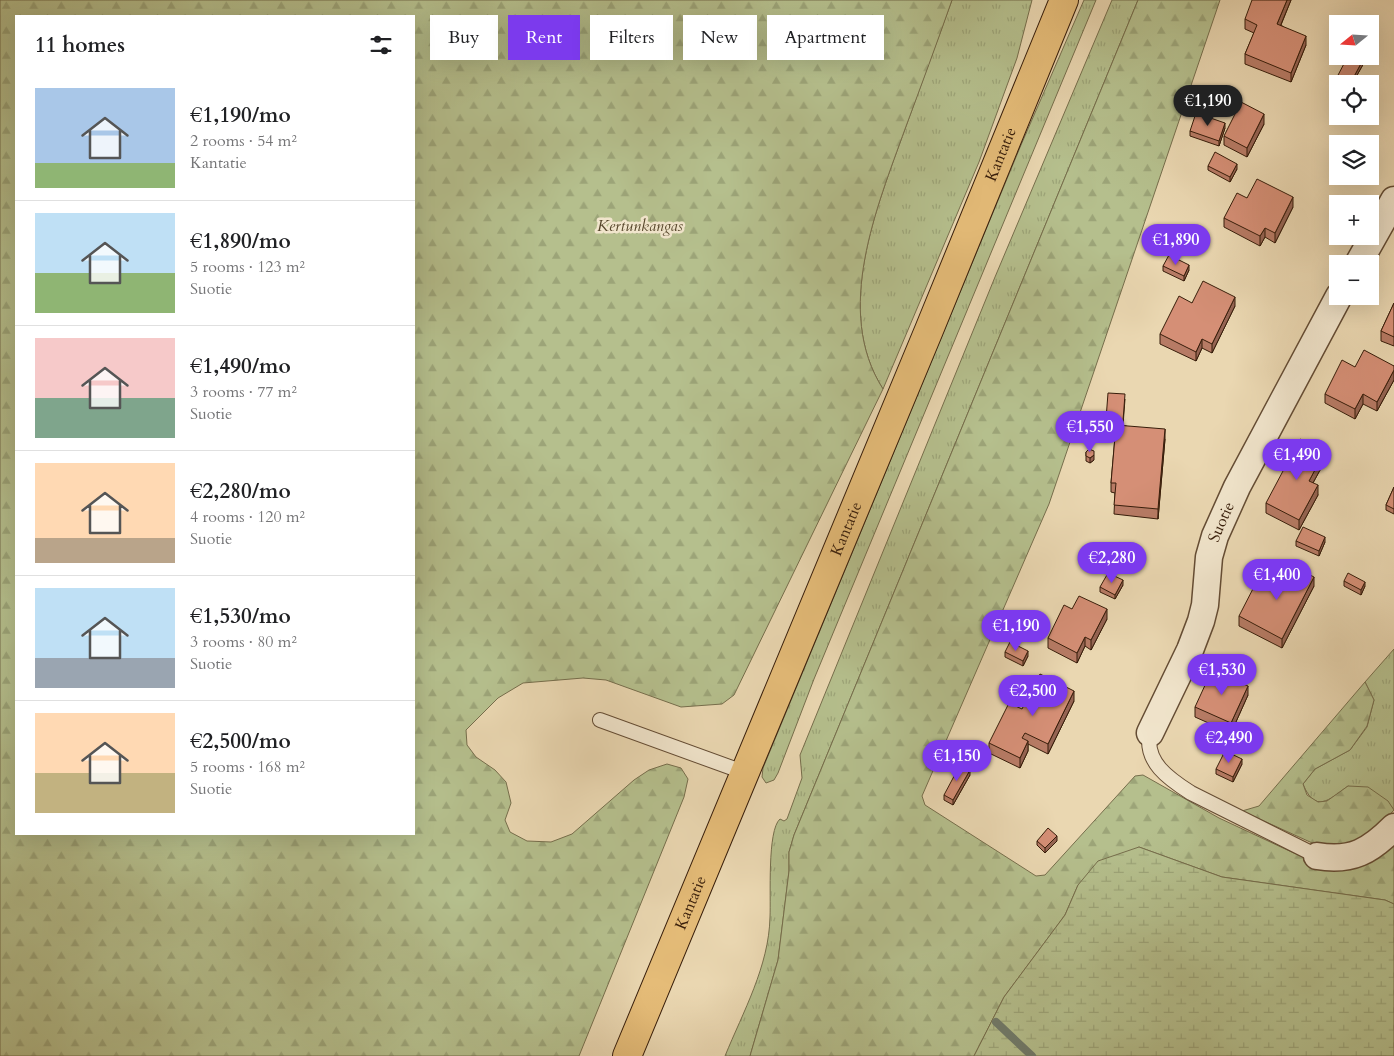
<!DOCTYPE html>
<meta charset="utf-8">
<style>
body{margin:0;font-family:Cardo,serif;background:#f2f2f2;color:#202124;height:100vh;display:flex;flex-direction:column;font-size:19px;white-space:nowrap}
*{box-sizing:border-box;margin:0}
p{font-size:16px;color:#757577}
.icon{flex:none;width:28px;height:28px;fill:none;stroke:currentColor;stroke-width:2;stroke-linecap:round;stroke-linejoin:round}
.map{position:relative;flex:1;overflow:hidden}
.details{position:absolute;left:15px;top:15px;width:400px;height:820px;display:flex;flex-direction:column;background:#fff;border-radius:0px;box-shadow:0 5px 20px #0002}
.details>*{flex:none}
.top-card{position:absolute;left:430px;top:15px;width:475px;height:45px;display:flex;gap:10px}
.needle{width:32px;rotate:252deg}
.controls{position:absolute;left:1329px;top:15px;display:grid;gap:10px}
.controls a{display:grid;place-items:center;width:50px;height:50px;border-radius:0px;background:#fff;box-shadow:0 5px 20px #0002;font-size:25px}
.price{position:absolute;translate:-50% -42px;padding:0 11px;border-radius:18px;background:#7c3aed;color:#fff;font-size:16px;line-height:32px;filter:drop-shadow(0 1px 2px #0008)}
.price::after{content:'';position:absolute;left:50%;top:30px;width:15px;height:11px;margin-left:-8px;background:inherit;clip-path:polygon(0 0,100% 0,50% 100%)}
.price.selected{background:#222;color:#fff}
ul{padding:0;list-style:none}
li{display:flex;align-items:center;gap:15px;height:125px;padding:0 20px}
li+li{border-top:1px solid #e0e0e0}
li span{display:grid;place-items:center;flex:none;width:140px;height:100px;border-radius:0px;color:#555}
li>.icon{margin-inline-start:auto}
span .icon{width:60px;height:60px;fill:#fffc;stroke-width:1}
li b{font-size:21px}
h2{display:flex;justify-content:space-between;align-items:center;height:60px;padding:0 20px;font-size:21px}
.pill{padding:0 18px;border-radius:0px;background:#fff;box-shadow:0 5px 20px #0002;font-size:18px;line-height:45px}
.pill.selected{background:#7c3aed;color:#fff}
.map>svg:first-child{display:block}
</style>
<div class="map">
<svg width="1394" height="1056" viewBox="0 0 1394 1056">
<defs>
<pattern id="grass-tufts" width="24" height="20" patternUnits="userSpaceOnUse" patternTransform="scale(1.25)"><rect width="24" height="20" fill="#b5bf8d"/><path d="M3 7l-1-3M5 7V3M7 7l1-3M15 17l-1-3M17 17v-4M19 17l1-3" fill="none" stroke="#9ca478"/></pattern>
<pattern id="forest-firs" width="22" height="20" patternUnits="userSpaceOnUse" patternTransform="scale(1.25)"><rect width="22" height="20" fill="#b5bf8d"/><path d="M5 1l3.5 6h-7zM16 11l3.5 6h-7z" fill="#9ca478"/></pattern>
<pattern id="wetland-marsh" width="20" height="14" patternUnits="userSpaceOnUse" patternTransform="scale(1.25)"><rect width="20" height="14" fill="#b5bf8d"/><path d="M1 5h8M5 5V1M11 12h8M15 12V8" fill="none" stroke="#9ca478"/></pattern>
</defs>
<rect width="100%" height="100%" fill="#ead7b1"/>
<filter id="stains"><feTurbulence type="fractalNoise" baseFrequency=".004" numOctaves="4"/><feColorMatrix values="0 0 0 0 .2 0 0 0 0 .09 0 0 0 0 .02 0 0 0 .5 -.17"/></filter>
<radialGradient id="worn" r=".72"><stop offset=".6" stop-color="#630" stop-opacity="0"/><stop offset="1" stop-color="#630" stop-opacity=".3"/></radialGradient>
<path fill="url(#grass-tufts)" stroke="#766e4c" d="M952 0H1032L1017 58 979 162 883 389C833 311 877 207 905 129 921 86 936 43 952 0Z
M1084 0H1096L814 679 778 773 774 780 766 783 762 777 763 768 1021 145Z
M1112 0H1138L794 835 789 852V871L778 960 750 1056H725C743 1012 769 966 770 917 771 898 767 830 780 819L784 821 787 819 802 778 800 755 995 277Z
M1394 649V810L1387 801 1348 786C1329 800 1315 814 1303 784L1315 769 1350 750 1367 727 1374 700 1365 682Z"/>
<path fill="url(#forest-firs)" stroke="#766e4c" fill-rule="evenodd" d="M0 0H952C937 43 921 86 905 129 877 207 833 311 883 389L734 695 722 704 681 707 606 680 583 678 523 683 498 698 466 730 467 745 476 757 495 770 506 782 511 803 505 820 510 832 527 841 551 842 572 834 634 780 649 770 667 764 681 768 688 779 684 797 579 1056H0ZM16 16H414V834H16Z
M1138 0H1220L1049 504 922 796 925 805 1036 876 1045 875 1135 776 1143 775 1219 818 1313 862 1394 832V904L1385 900 1222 877 1139 847 1078 885 1065 915 1004 997 974 1056H750L778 960 789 871V852L794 835Z
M1365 682 1374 700 1367 726 1350 750 1315 769 1303 784 1307 795 1318 802 1327 801 1348 786 1368 787 1388 801 1394 810 1380 825 1357 843 1321 847 1242 811 1259 806Z"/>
<path fill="url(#wetland-marsh)" stroke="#766e4c" d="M1139 847 1222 877 1385 900 1394 904V1056H974L1004 997 1065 915 1078 885 1098 861Z"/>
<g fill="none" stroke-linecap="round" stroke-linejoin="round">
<path stroke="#717b6b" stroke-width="8" d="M996 1022 1032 1056"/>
<g stroke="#644c34" stroke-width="16">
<path id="service" d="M600 720 746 773
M1150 733C1144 762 1169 779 1191 793L1317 856"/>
</g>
<g stroke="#644c34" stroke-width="29">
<g id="minor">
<path d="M1358 264 1394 200"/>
<path id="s1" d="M1150 733 1190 650 1201 621 1205 605 1209 557 1215 536 1237 487 1339 296"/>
<path d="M1317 856C1352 862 1370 851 1394 827"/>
</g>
</g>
<g stroke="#371d0a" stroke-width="30">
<g id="primary">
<path id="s2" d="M627 1056 929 330 1064 0"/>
</g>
</g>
<use href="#service" stroke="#f1e5cc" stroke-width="14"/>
<use href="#minor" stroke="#f1e5cc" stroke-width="26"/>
<use href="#primary" stroke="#e5bc78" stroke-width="28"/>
</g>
<path fill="#b77b65" stroke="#371d0a" d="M1291 0 1281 25 1306 45 1291 82 1245 64V54L1254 33 1245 29V19Z
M1365 61 1352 84H1338V85L1336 84V79Z
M1264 124 1247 157 1224 145V136Z
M1225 128 1219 146 1190 136V131Z
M1208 166 1237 169 1230 182 1208 170Z
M1247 198 1293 207 1275 243 1265 237 1260 246 1224 227V218Z
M1163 266 1189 270 1184 281 1163 271Z
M1192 303 1235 306 1212 353 1202 348 1196 361 1160 344V334Z
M1394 303V346L1381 341V331Z
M1394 366V380L1377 411 1363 404 1355 419 1325 403V394L1355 367Z
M1125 399 1123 425 1165 439 1158 519 1114 514 1115 493 1111 492V483L1116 425 1106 424V419Z
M1086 452 1094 460 1090 463 1086 461Z
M1325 461 1313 483 1318 495 1299 530 1266 513V503Z
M1394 487V514L1386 510V505Z
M1296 541 1325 542 1319 556 1296 546Z
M1344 581 1365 586 1361 595 1344 586Z
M1123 585 1115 599 1100 592V587Z
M1314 586 1282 648 1239 626V616Z
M1072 609 1107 619 1091 650 1085 646 1077 663 1048 648V638Z
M1005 652 1028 656 1023 666 1005 657Z
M1248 695 1231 733 1195 717V707Z
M1074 701 1048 754 1028 744V751L1020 768 989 753V743L1022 709Z
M1242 764 1233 782 1216 774V769Z
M970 775 953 805 944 800V795Z
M1037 841H1057L1045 853 1037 845Z"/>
<path fill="#956453" stroke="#371d0a" d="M1287 0H1291L1277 34V24Z
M1306 36V45L1291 82V73Z
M1365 56V61L1352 84H1350Z
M1264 114V124L1247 157V148Z
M1225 123V128L1219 146V141Z
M1237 164V169L1230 182V177Z
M1293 197V207L1275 243V233Z
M1265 228V237L1260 246V236Z
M1189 265V270L1184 281V276Z
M1235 297V306L1212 353V344Z
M1202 339V348L1196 361V352Z
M1394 370V380L1377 411V402Z
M1363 394V404L1355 419V409Z
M1165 429V439L1158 519V509Z
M1325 451V461L1309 490V481Z
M1094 455V460L1090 463V458Z
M1318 485V495L1299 530V520Z
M1325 537V542L1319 556V551Z
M1314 577V586L1282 648V639Z
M1123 580V585L1115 599V595Z
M1365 582V586L1361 595V590Z
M1107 609V619L1091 650V640Z
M1085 637V646L1077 663V653Z
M1028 651V656L1023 666V661Z
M1248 686V695L1231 733V723Z
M1074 691V701L1048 754V744Z
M1028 741V751L1020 768V758Z
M1242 759V764L1233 782V777Z
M970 770V775L953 805V800Z
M1057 836V841L1045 853V848Z"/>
<path fill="#d58f76" stroke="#371d0a" d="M1252 0H1287L1277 24 1306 36 1291 73 1245 54 1257 25 1245 19Z
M1348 56H1365L1350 84H1344L1336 79Z
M1241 102 1264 114 1247 148 1224 136Z
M1196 113 1225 123 1219 141 1190 131Z
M1215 152 1237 164 1230 177 1208 166Z
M1257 179 1293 197 1275 233 1265 228 1260 236 1224 218 1237 193 1247 198Z
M1169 255 1189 265 1184 276 1163 266Z
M1203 281 1235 297 1212 344 1202 339 1196 352 1160 334 1179 296 1192 303Z
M1394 303V337L1381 331Z
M1364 350 1394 366V370L1377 402 1363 394 1355 409 1325 394 1342 360 1355 367Z
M1108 393 1125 394 1123 421 1106 419Z
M1116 425 1165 429 1158 509 1114 505 1116 483H1111Z
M1300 439 1325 451 1309 481 1318 485 1299 520 1266 503Z
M1089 449 1094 451V455L1090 458 1086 456V452Z
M1394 487V509L1386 505Z
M1303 527 1325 537 1319 551 1296 541Z
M1287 563 1314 577 1282 639 1239 616 1258 579 1274 587Z
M1108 573 1123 580 1115 595 1100 587Z
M1348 573 1365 582 1361 590 1344 581Z
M1079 596 1107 609 1091 640 1085 637 1077 653 1048 638 1064 605 1072 609Z
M1010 642 1028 651 1023 661 1005 652Z
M1212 670 1248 686 1231 723 1195 707Z
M1040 674 1074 691 1048 744 1025 733 1022 738 1028 741 1020 758 989 743 1009 703 1022 709Z
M1225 751 1242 759 1233 777 1216 769Z
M960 765 970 770 953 800 944 795Z
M1048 828 1057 836 1045 848 1037 841Z"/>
<g text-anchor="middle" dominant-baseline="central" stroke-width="5" stroke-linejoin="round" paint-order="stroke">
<g font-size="16" fill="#371d0a" stroke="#f1e5cc">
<text stroke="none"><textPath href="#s2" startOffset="976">Kantatie</textPath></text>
<text stroke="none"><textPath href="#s1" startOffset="225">Suotie</textPath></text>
<text stroke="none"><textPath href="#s2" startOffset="571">Kantatie</textPath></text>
<text stroke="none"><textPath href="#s2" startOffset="166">Kantatie</textPath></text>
</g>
<g font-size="16" font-style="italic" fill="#56462b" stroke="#f1e5cc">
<text x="640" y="226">Kertunkangas</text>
</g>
</g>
<rect width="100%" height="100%" filter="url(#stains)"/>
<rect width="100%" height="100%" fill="url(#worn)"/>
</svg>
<div class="controls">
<a><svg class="needle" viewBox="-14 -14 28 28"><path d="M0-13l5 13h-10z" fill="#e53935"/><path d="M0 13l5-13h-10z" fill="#757577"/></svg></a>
<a><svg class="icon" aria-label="locate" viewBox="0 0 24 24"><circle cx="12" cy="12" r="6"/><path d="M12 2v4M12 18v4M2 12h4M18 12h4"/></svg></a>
<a><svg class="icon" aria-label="layers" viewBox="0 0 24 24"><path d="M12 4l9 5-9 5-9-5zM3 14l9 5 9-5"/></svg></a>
<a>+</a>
<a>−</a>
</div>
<b class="price selected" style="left:1208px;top:127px">€1,190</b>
<b class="price" style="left:1176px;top:266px">€1,890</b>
<b class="price" style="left:1090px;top:453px">€1,550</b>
<b class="price" style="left:1297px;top:481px">€1,490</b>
<b class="price" style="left:1112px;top:584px">€2,280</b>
<b class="price" style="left:1277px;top:601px">€1,400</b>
<b class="price" style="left:1016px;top:652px">€1,190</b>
<b class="price" style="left:1222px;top:696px">€1,530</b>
<b class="price" style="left:1033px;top:717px">€2,500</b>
<b class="price" style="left:1229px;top:764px">€2,490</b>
<b class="price" style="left:957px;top:782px">€1,150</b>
<div class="top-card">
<a class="pill">Buy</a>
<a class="pill selected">Rent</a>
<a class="pill">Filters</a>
<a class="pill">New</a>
<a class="pill">Apartment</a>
</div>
<section class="details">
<h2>11 homes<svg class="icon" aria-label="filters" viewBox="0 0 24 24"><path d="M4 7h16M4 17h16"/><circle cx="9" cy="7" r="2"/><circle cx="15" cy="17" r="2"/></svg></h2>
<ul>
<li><span style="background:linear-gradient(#a9c7e8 75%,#8fb573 0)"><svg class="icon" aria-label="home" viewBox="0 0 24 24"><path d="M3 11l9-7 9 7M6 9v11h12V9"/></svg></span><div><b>€1,190/mo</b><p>2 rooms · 54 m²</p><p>Kantatie</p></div></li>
<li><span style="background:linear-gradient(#bfe0f5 60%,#8fb573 0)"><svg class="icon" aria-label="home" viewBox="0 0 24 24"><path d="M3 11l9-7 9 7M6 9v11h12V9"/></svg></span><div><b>€1,890/mo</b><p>5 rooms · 123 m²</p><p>Suotie</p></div></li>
<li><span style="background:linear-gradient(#f6c9c9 60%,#7fa58c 0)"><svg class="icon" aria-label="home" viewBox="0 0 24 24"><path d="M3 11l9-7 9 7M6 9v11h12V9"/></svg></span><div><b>€1,490/mo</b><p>3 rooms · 77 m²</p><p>Suotie</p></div></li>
<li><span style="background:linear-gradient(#ffd9b3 75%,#b9a48a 0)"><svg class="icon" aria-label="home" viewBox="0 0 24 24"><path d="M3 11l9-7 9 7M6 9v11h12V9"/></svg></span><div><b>€2,280/mo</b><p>4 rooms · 120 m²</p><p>Suotie</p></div></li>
<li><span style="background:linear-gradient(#bfe0f5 70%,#9aa5b1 0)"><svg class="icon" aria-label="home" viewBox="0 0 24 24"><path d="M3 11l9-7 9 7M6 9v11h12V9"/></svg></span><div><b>€1,530/mo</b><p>3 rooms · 80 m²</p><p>Suotie</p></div></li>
<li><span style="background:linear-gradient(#ffd9b3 60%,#c2b280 0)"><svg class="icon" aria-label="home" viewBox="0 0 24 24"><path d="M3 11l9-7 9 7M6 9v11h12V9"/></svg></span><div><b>€2,500/mo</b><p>5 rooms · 168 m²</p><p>Suotie</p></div></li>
</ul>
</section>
</div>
